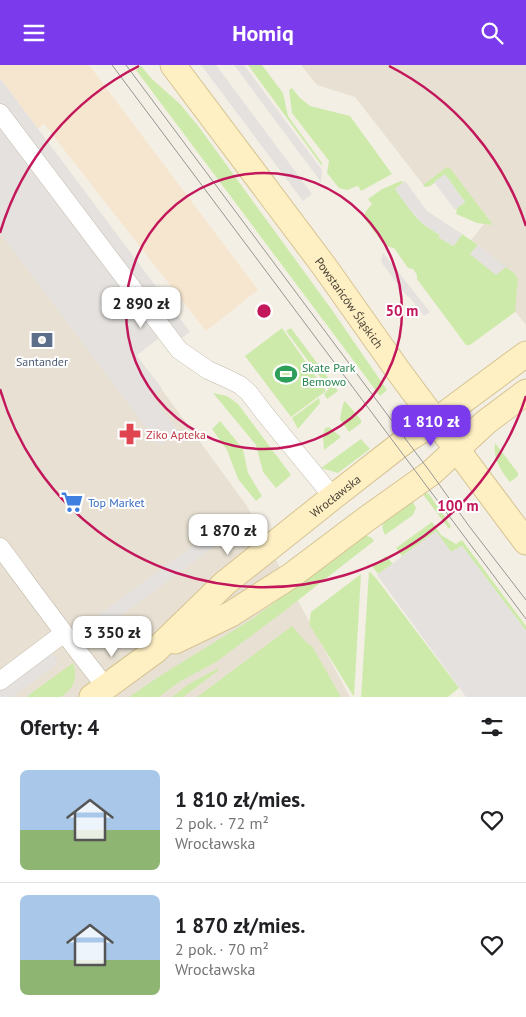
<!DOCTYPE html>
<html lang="pl">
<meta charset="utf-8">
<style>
body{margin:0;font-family:"PT Sans",sans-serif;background:#f2f2f2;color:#202124;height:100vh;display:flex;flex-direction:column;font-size:19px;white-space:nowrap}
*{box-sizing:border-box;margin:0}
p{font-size:16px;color:#757577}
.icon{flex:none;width:28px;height:28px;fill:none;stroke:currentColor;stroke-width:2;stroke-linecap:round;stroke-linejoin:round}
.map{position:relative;height:632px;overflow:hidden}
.details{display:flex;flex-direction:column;background:#fff;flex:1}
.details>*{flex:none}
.price{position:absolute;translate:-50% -42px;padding:0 11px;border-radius:10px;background:#fff;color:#222;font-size:16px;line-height:32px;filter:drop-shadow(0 1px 2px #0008)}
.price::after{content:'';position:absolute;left:50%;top:30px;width:15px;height:11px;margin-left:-8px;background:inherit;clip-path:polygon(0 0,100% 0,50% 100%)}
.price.active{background:#7c3aed;color:#fff}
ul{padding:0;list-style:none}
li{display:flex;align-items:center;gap:15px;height:125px;padding:0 20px}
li+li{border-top:1px solid #e0e0e0}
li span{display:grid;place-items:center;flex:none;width:140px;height:100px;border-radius:8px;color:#555}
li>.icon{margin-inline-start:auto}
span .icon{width:60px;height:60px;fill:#fffc;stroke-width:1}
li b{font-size:21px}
h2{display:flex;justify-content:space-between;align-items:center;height:60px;padding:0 20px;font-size:21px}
header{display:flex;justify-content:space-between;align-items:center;height:65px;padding:0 20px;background:#7c3aed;color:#fff;font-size:22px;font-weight:800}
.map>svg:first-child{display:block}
</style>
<header><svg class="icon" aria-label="menu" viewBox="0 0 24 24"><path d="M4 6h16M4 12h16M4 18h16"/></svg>Homiq<svg class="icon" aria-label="search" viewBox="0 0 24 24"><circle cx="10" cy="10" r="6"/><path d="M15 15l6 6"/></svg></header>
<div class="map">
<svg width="526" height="632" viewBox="0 0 526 632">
<rect width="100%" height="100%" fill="#f4efe5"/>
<path fill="#e8e1d3" d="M301 0H526V260L470 189 478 180 471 175 484 159 465 137 445 110 430 121 425 122 355 32 317 20Z
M0 103 247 441 350 632H0Z"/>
<path fill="#f7e6cf" d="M0 0H89L258 225 206 266 44 59 38 64 0 13Z"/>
<path fill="#ceeaab" d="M248 0H262L283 28 288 51 322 98V101Z
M141 1 152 14 180 39 199 62 332 245 387 325 380 331 136 5Z
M292 23 300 33 310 41 350 51 392 109 361 126 358 121 347 125 339 123 327 108 329 96 292 48 289 25Z
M447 102 450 103 493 160 477 158 456 149 457 143 465 137 445 110 430 121 425 122 423 120Z
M401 116 404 117 395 124 415 151 423 159 440 170 439 172 453 181 462 169 478 180 470 189 496 210 506 202 515 209 518 214 515 247 470 280H466L417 214V210L413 204 408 203 394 183 385 181 364 153C364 147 368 144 372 139L368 134 382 124Z
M282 263 326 326 291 352 245 291Z
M291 263 338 326 327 334 324 329 329 324 286 266Z
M213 328 227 331 238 339 291 410 276 423 263 407 256 380Z
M319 333 320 338 298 364 292 353Z
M345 336 361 355V358L349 367 340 354 343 339Z
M220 356 243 384 248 408 262 431 256 436 238 414 227 385 212 364Z
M329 362 341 372 324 385 323 371 325 363Z
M361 374 370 384 338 408 321 403Z
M495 378 518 408V411L510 417C500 405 493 393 495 378Z
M422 428H425L429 429 451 461 449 464Z
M412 435 416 443 413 450 385 470C382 463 381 461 385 454Z
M432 457 441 470 456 479 462 475 526 561V566L462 481 451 487 436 467 402 491 396 483Z
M365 470 372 473 374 476 283 547 216 597 179 617 159 632H129L163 609 252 554Z
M386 491 393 499 378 509 372 501Z
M369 506 376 513 459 623 448 632H361Z
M361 509 354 632 309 559 311 547Z
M292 561 307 578 312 581 341 632H197Z
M73 598C77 609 76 620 66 628 65 629 62 632 60 632 52 632 35 632 26 632Z
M217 604 219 605 183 632H172L189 619Z"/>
<path fill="#e4e1de" d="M201 0H216L312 129 303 136Z
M234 0H244L322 105 321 117Z
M0 13 190 267 168 283 159 273 136 291 162 323 152 331 179 367 160 381 0 168Z
M445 109 465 137 455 145 434 117Z
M405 116 427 146 462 169 454 181 439 173 440 170 423 159 410 145 395 124Z
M478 180 506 202 496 210 470 189Z
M383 188 430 247 424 251 411 234 406 230 381 197Z
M436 466 451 487 462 481 526 566V632H466L377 510Z
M212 467 219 478 98 568 89 557Z
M50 584 58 598 12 632H0V621Z"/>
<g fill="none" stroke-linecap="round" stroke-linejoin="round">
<g stroke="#c2baaa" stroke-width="19">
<path id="street" d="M0 48 179 285 208 305 228 314 240 320 249 328 265 349 333 432
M0 482C35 529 69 576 106 622
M0 616 64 568"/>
</g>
<g stroke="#d6c392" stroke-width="27">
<g id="secondary">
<path id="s1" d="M173 0 324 201 399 307 526 477"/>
<path d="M175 576 231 549 292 510 365 455 431 408 486 357 526 327"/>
<path id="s2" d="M92 632 155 586 225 518 333 432 406 375 426 363 526 289"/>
</g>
</g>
<use href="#street" stroke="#fff" stroke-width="18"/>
<use href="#secondary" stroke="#fff0c4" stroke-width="25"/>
<path stroke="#959595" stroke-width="1" d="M112 0 526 554
M126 0 431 408 469 461 526 535"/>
</g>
<g fill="none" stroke="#c2185b" stroke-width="2.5">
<circle cx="264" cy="246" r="138"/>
<path d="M526 331A275 275 0 0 1 0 324M0 168A275 275 0 0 1 139 1M389 1A275 275 0 0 1 526 161"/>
</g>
<defs>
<g id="bank-bare" transform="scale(1.725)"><path d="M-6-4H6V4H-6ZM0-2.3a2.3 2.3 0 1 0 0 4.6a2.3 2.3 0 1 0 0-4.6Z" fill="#5c6f8a" stroke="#fff" stroke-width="2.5" paint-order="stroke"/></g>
<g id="stadium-bare" transform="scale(1.725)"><path d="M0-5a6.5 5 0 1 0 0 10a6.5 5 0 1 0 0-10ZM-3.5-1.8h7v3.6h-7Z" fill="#2e9e5b" stroke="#fff" stroke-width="2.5" paint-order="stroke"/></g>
<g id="pharmacy-bare" transform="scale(1.725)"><path d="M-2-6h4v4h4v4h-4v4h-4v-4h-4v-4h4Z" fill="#e0444e" stroke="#fff" stroke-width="2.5" paint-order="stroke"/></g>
<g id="supermarket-bare" transform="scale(1.725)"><path d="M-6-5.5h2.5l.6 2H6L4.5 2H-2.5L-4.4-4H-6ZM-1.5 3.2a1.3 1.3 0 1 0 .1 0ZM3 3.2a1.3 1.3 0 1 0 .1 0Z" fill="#3f7fe0" stroke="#fff" stroke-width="2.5" paint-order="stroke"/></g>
</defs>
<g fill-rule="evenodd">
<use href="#bank-bare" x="42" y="275"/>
<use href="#stadium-bare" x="286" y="309"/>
<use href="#pharmacy-bare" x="130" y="369"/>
<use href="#supermarket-bare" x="72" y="437"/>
</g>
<g text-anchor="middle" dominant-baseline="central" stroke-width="4" stroke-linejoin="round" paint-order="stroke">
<g font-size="12" fill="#463f34" stroke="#fff">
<text stroke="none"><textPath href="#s1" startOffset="296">Powstańców Śląskich</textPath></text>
<text stroke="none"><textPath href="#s2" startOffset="316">Wrocławska</textPath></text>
</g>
<g font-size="12" fill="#4e5e75" stroke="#fff">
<text x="42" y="296">Santander</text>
</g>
<g font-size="12" fill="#27864d" stroke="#fff" text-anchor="start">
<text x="302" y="302">Skate Park<tspan x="302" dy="14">Bemowo</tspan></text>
</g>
<g font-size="12" fill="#be3a42" stroke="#fff" text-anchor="start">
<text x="146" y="369">Ziko Apteka</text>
</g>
<g font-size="12" fill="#366cbe" stroke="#fff" text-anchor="start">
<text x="88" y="437">Top Market</text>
</g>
</g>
<circle cx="264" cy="246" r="8" fill="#c2185b" stroke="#fff" stroke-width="2.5"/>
<g font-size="15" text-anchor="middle" font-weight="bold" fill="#c2185b" stroke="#fff" stroke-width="4" stroke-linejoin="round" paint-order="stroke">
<text x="402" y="251">50 m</text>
<text x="458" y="446">100 m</text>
</g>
</svg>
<b class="price" style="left:141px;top:264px">2 890 zł</b>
<b class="price active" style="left:431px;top:382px">1 810 zł</b>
<b class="price" style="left:228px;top:491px">1 870 zł</b>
<b class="price" style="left:112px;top:593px">3 350 zł</b>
</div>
<section class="details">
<h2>Oferty: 4<svg class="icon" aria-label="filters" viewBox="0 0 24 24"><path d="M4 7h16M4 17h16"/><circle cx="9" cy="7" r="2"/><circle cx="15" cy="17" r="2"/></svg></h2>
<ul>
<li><span style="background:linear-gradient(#a9c7e8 60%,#8fb573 0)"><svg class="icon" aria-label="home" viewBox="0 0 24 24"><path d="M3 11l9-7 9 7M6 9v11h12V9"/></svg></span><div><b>1 810 zł/mies.</b><p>2 pok. · 72 m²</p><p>Wrocławska</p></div><svg class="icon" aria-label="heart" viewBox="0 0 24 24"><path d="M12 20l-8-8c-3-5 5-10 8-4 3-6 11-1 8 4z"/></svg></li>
<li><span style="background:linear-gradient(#a9c7e8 65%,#8fb573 0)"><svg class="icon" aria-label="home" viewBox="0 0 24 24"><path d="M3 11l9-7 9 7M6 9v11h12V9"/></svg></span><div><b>1 870 zł/mies.</b><p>2 pok. · 70 m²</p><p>Wrocławska</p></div><svg class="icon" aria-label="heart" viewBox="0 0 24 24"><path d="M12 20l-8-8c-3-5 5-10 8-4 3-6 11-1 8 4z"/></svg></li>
</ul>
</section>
